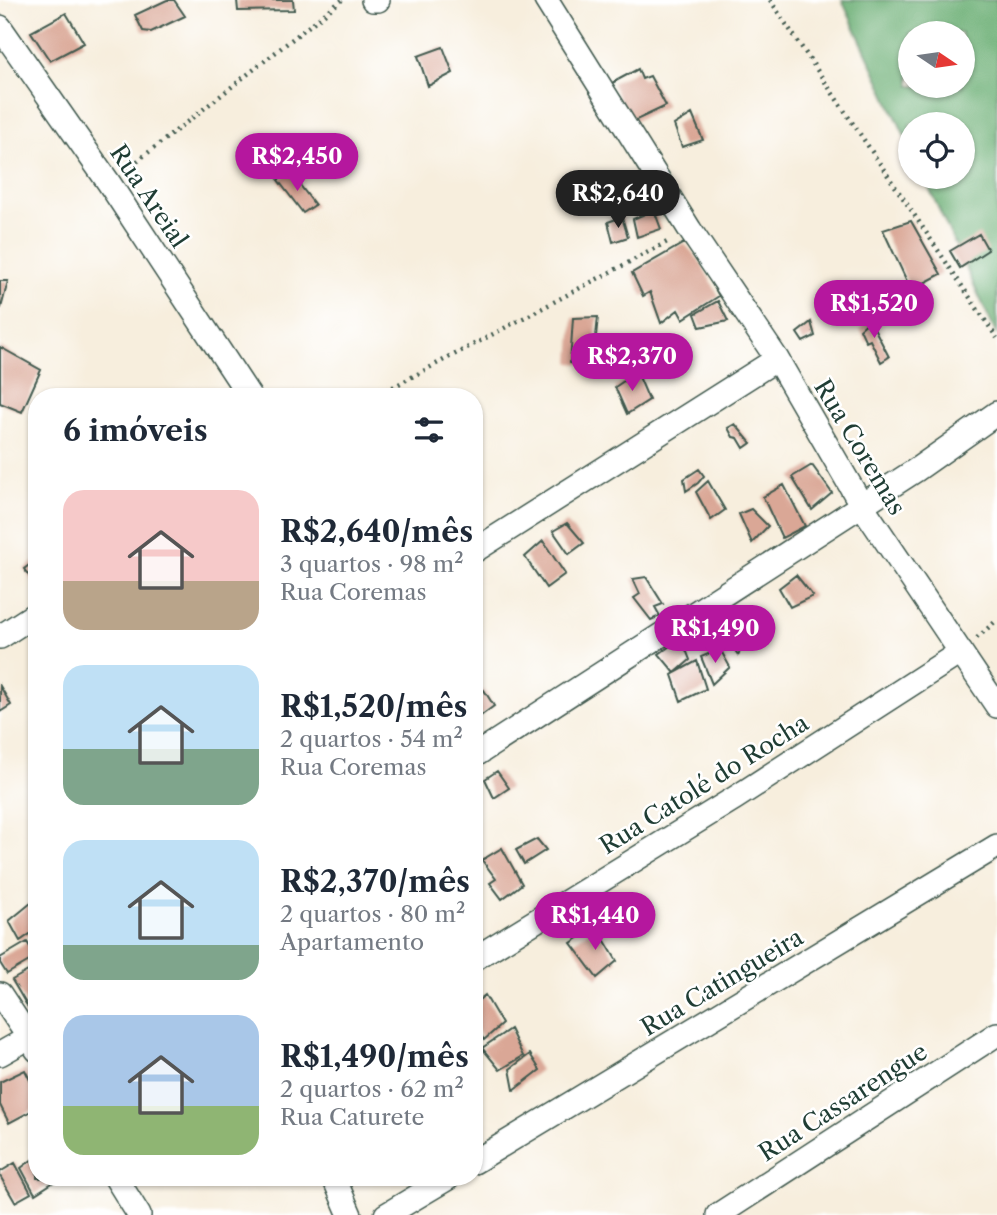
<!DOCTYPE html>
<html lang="pt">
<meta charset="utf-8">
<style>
body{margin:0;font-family:"Libre Caslon Text",serif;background:#f2f2f3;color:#1f2937;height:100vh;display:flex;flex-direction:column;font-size:26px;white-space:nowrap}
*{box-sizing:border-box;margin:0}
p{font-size:23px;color:#747a83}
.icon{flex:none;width:38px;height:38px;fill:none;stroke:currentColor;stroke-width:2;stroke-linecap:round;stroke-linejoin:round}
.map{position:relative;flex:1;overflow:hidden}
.sheet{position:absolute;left:28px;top:388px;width:455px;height:798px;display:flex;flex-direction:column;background:#fff;border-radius:28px;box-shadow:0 2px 5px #0004}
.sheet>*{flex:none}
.needle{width:46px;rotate:103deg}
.buttons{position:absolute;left:898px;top:21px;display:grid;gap:14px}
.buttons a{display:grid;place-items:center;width:77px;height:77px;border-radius:50%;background:#fff;box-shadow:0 2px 5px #0004;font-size:35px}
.price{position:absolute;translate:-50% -60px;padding:0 16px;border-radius:24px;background:#b5179e;color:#fff;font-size:23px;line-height:46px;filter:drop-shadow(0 2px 4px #0008)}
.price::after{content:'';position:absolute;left:50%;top:42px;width:21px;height:16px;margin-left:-10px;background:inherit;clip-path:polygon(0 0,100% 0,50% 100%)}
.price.current{background:#222;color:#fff}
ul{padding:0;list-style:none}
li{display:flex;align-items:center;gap:21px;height:175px;padding:0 35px}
li span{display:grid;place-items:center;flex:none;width:196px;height:140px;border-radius:21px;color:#555}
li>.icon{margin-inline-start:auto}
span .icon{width:84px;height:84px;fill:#fffc;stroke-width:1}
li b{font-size:30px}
h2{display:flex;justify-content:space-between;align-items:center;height:84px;padding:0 35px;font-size:30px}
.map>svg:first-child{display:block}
</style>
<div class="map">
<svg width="997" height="1215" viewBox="0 0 997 1215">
<rect width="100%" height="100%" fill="#fff"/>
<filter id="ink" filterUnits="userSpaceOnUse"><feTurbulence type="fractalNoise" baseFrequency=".0143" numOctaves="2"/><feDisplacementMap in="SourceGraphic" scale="14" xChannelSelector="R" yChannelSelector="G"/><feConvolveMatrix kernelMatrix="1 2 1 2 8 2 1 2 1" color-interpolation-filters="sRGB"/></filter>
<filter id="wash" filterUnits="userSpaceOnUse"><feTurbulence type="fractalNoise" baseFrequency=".00686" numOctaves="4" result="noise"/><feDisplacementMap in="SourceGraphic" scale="28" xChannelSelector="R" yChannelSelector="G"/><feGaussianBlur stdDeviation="1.57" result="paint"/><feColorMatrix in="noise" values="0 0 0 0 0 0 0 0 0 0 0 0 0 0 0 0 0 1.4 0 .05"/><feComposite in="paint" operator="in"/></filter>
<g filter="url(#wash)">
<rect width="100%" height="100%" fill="#f7eedd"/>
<path fill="#69ad72" stroke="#447553" stroke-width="2" fill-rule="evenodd" d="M842 0H997V335L924 177H962V124H910V147ZM910 33H962V86H910Z"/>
<g id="blocks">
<path fill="#daa796" d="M167 0H174L185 16 151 32 143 31 135 15Z
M237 0H293L294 10 238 11Z
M66 13 84 43 50 61 31 32Z
M443 47 453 73 428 86 418 56Z
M638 69 642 79 650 76 666 106 630 123 612 83Z
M692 114 703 140 682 147 674 125Z
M290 172 315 205 303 213 278 180Z
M654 210 661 229 637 237 633 219Z
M622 217 628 237 613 242 608 222Z
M911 221 941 274 911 290 883 230Z
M979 234 988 250 960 268 950 251Z
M684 243 699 260 719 296 683 319 678 310 661 323 650 292 643 296 632 273Z
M0 281H8L1 308H0Z
M870 288 877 304 847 317 840 302Z
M718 301 728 321 700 327 695 314Z
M598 317 593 365 570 363 573 318Z
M870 320 889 357 881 362 870 340 866 342 860 329Z
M811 322 815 336 803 342 797 333Z
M0 347 41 370 22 412 0 403Z
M637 372 649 400 627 414 615 387Z
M735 424 751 443 744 448 738 438 733 437 728 428Z
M812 465 832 493 812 510 792 477Z
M699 469 704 476 698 483 686 491 684 479Z
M708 481 725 510 711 520 696 492Z
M784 485 805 526 782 538 763 497Z
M751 509 768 526 752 543 739 514Z
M567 523 584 543 569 554 553 531Z
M543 541 565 574 546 588 525 557Z
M37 559V587L24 569Z
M796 575 813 596 790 607 779 588Z
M646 577 663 604 655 607 660 616 651 620 634 598 640 594 633 579Z
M742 629 748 637 738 655 728 639Z
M684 636 691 645 685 647 690 660 675 673 697 661 706 689 681 701 672 675 675 673 659 654Z
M720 649 730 667 712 684 701 657Z
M0 686 11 705 0 712Z
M484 690 494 706 475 720 474 694Z
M497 771 509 788 494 798 485 779Z
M537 839 546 850 524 864 516 850Z
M502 848 522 884 502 899 490 883 496 879 482 860Z
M37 898V929L20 941 9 921Z
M630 899 637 922 618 927 610 906Z
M592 929 602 936 617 961 597 978 571 943Z
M27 942 36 957 7 974 0 963V958Z
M37 966V1011L32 1014 12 980Z
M485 995 502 1024 484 1040 474 1025V1004Z
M510 1029 523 1056 500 1070 482 1048Z
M530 1054 540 1070 514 1090 510 1069Z
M25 1070 37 1094V1108L9 1123 0 1105V1082Z
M37 1156V1178H60L35 1194 21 1168Z
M15 1163 31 1193 15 1202 0 1176V1172Z"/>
</g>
</g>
<g filter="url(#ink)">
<use href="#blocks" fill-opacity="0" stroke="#3f584d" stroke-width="2"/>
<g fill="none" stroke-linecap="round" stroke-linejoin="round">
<g stroke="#3f584d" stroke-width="26">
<path id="minor" d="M373 0H378
M546 0 690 230 777 359 861 504 997 706
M0 27 109 183 250 397
M474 551 777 359
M0 637 37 613
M474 756 916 470 997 413
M474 959 735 798 961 652
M0 994 37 1050
M0 1054 37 1033
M474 1162 997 846
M116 1178 139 1215
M334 1178 350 1215
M386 1215 448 1178
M718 1215 997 1034"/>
</g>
<path stroke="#3f584d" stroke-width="4.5" stroke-dasharray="2 5" stroke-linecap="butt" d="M770 0 997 338
M126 170 342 0
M374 397 671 240
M977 638 997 620"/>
<use href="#minor" stroke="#fff" stroke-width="23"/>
</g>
</g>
<g text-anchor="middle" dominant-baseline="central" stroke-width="5" stroke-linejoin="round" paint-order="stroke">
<g font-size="24" fill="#1f3d34" stroke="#fff">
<text transform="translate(149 196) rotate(56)">Rua Areial</text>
<text transform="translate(860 447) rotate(59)">Rua Coremas</text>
<text transform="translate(704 784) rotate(-32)">Rua Catolé do Rocha</text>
<text transform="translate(722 982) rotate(-31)">Rua Catingueira</text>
<text transform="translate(843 1102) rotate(-33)">Rua Cassarengue</text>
</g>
</g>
</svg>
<div class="buttons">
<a><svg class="needle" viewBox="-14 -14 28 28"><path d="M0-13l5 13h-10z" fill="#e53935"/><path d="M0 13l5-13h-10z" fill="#747a83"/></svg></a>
<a><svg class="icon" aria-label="locate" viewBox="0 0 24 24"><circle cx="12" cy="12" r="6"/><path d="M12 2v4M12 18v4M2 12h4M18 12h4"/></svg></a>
</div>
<b class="price" style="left:297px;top:193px">R$2,450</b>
<b class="price current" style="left:618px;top:230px">R$2,640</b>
<b class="price" style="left:874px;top:340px">R$1,520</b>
<b class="price" style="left:632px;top:393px">R$2,370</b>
<b class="price" style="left:715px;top:665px">R$1,490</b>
<b class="price" style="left:595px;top:952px">R$1,440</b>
<section class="sheet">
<h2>6 imóveis<svg class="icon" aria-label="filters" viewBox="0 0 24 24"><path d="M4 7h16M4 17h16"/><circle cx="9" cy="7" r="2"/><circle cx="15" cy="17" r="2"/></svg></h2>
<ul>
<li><span style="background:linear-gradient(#f6c9c9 65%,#b9a48a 0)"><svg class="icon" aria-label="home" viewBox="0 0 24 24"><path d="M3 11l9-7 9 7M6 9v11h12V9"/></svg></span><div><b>R$2,640/mês</b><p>3 quartos · 98 m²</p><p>Rua Coremas</p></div></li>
<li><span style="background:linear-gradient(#bfe0f5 60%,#7fa58c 0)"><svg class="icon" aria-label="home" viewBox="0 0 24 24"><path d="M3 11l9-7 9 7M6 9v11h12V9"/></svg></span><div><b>R$1,520/mês</b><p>2 quartos · 54 m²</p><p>Rua Coremas</p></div></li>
<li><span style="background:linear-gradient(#bfe0f5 75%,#7fa58c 0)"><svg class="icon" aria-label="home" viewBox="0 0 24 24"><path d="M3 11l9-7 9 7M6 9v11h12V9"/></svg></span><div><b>R$2,370/mês</b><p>2 quartos · 80 m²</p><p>Apartamento</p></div></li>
<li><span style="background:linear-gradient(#a9c7e8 65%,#8fb573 0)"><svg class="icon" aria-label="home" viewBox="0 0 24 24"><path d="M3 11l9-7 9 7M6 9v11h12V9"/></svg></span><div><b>R$1,490/mês</b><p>2 quartos · 62 m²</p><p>Rua Caturete</p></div></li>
</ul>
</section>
</div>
